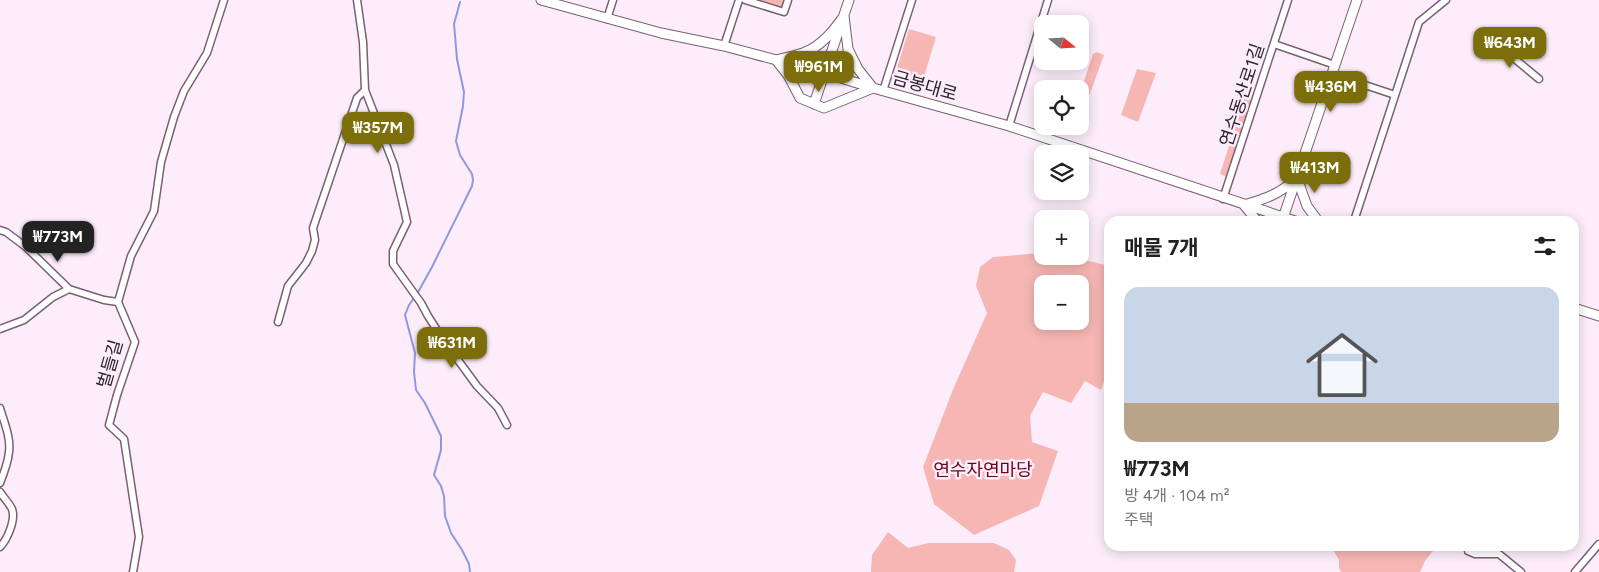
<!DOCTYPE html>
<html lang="ko">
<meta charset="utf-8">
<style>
body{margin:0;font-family:Figtree,"Noto Sans KR",sans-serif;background:#f2f2f2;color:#202124;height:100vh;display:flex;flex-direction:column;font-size:19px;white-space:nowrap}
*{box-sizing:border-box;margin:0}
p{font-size:16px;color:#757577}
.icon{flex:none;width:28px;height:28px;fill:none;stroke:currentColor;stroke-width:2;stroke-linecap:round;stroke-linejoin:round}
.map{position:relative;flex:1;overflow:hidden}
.sheet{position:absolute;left:1104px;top:216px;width:475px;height:335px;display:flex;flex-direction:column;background:#fff;border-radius:15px;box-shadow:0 2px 12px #0003}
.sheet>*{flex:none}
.needle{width:32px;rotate:108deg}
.controls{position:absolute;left:1034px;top:15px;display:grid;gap:10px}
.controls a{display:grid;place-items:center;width:55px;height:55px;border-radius:10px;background:#fff;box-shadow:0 2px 12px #0003;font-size:25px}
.price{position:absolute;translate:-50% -42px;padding:0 11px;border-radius:10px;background:#7b6e0b;color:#fff;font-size:16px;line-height:32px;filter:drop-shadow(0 1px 2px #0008)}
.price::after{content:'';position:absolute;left:50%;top:30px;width:15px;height:11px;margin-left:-8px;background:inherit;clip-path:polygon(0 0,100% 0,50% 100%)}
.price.on{background:#222;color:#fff}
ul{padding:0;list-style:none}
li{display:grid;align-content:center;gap:10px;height:265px;padding:0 20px}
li+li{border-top:1px solid #e0e0e0}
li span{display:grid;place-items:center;height:155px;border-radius:15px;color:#555}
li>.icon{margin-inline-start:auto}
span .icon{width:90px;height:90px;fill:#fffc;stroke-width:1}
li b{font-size:21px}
h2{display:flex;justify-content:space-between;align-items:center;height:60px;padding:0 20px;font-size:21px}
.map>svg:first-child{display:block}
</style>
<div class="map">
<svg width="1599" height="572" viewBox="0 0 1599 572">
<rect width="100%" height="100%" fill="#fdedfb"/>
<path fill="#f6b7b4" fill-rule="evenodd" d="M752 0H786L783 8 780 9Z
M909 29 936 37 923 80 898 72 896 71Z
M1097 52 1104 55 1088 99 1080 96V93L1093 54Z
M1137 69 1156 73 1138 122 1121 115Z
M1245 93 1254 96 1227 177 1220 174 1234 130 1227 127 1237 97 1243 99Z
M1042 253V256H1070L1109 266V367L1101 390 1085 381 1071 403 1043 392 1030 416 1032 442 1058 451 1039 506 974 535 934 504 923 467 954 387 987 313 976 286 980 267 993 257ZM1042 284H1080V321H1042Z
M888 532 908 548 929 543H994L1009 550 1016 560 1014 572H871L872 555Z
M1331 546H1437L1425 561 1420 572H1341L1339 568V560Z"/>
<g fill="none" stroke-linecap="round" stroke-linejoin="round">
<path stroke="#8e98e2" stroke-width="2" d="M460 2 454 24 457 59 464 92 463 106 456 141 460 155 472 174 473 180 472 186 432 267 417 294 409 305 405 315 415 353 414 372 416 390 425 403 441 436V450L434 475 441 486 444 496 445 516 451 533 462 550 469 564 470 572"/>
<g stroke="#786075" stroke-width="9">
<path id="street" d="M357 0 363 42 365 90 394 165 407 222 393 251V264L421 303 428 316 444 341 477 386 498 408 507 425
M745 0 784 12 788 0
M607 19 613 0
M1497 42 1504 50 1539 79
M1274 44 1335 65
M724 46 739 0
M1332 74 1395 95
M883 91 912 0
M1009 126 1048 0
M1223 199 1288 0
M1354 221 1419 22 1446 0
M0 230 6 232 26 247 69 289 104 300 118 302
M278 322 288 286 306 263 312 251 315 240 313 228 357 98 365 90
M0 329 24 320 53 297 69 289
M0 408C4 422 11 438 9 452 8 463 4 473 0 483
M0 492C4 498 9 503 12 509 16 520 7 540 0 547
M1468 546V551L1475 554H1499L1521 572
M133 572 139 537 124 439 109 425 117 395 135 342 118 302 131 256 154 211 161 162 174 117 184 91 207 53 224 0
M1575 572 1599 544"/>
</g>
<g stroke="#786075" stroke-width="11">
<path id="secondary" d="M541 0 661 33 724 46 825 73 873 88 1009 126 1295 221
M844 16 848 49 858 69 873 88 824 108 800 98 788 75 776 60C785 58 795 56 803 53 821 47 834 30 844 16Z
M814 104 849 0
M1257 221 1244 205C1265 199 1280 194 1297 178L1307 206 1318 221
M1282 221 1357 0
M1574 308 1599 316"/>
</g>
<use href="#street" stroke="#fff" stroke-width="6"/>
<use href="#secondary" stroke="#fff" stroke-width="9"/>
</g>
<g text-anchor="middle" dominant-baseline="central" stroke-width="5" stroke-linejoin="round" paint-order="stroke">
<g font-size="18" fill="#2d232c" stroke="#fdedfb">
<text transform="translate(925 86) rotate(16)">금봉대로</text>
<text transform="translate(1242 95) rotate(-72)">연수동산로1길</text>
<text transform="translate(110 364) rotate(-74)">벌들길</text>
</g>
<g font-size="18" fill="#700115" stroke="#fdedfb">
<text x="983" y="470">연수자연마당</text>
</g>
</g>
</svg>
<div class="controls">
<a><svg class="needle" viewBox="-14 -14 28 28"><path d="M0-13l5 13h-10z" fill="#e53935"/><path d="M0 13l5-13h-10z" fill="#757577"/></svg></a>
<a><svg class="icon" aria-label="locate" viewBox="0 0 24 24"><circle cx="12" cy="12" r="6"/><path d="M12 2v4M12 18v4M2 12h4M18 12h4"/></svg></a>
<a><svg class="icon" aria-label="layers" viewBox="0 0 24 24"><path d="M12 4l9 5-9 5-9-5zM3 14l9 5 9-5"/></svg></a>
<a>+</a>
<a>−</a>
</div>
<b class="price" style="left:1510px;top:69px">₩643M</b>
<b class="price" style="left:819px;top:93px">₩961M</b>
<b class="price" style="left:1331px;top:113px">₩436M</b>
<b class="price" style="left:378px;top:154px">₩357M</b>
<b class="price" style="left:1315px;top:194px">₩413M</b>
<b class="price on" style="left:58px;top:263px">₩773M</b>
<b class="price" style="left:452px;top:369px">₩631M</b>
<section class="sheet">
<h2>매물 7개<svg class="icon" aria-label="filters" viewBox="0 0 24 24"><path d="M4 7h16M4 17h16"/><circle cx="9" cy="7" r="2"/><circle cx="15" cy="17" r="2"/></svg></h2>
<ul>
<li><span style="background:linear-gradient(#c9d6e8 75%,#b9a48a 0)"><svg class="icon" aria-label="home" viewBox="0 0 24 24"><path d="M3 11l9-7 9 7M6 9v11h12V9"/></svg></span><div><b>₩773M</b><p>방 4개 · 104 m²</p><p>주택</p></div></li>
</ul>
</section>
</div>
